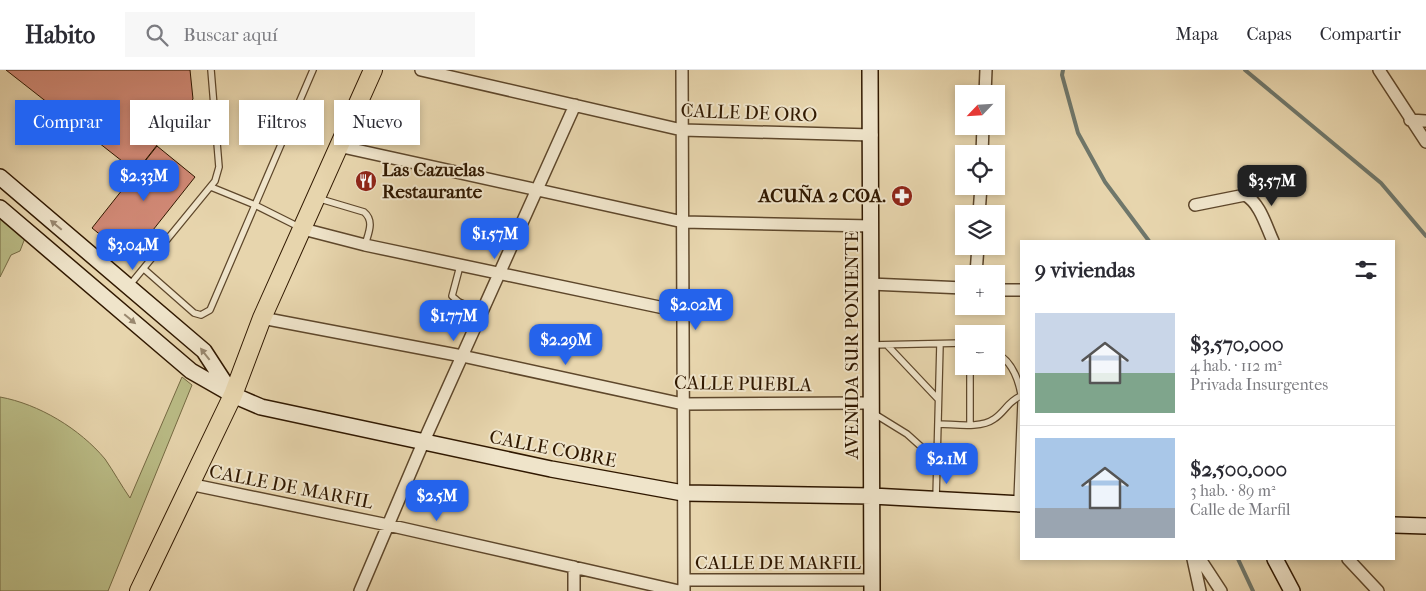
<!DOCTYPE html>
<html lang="es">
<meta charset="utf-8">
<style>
body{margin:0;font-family:"IM FELL French Canon",serif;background:#f7f7f7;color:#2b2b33;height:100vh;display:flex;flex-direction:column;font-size:19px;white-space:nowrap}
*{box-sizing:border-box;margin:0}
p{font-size:16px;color:#7c7c81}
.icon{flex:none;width:28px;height:28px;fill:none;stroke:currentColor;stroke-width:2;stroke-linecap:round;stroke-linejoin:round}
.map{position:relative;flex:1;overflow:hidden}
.details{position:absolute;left:1020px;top:170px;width:375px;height:320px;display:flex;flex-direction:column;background:#fff;border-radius:0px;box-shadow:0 2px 8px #0003}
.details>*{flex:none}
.banner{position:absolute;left:15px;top:30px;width:475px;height:45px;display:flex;gap:10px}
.needle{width:32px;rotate:245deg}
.tools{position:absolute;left:955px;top:15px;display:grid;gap:10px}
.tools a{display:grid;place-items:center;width:50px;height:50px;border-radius:0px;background:#fff;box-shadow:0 2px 8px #0003;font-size:25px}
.price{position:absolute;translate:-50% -42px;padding:0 11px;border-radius:10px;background:#2563eb;color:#fff;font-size:16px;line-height:32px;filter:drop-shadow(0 1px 2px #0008)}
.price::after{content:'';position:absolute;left:50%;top:30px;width:15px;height:11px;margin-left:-8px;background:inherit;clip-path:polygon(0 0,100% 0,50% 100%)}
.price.on{background:#222;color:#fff}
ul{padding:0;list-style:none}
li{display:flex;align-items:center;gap:15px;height:125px;padding:0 15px}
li+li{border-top:1px solid #e1e1e2}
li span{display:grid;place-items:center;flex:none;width:140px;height:100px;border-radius:0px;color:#555}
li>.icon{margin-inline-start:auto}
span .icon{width:60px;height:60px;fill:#fffc;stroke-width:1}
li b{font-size:21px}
h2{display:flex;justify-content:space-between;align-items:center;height:60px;padding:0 15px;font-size:21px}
.tag{padding:0 18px;border-radius:0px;background:#fff;box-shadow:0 2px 8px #0003;font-size:18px;line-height:45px}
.tag.on{background:#2563eb;color:#fff}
header{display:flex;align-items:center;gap:30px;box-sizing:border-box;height:70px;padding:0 25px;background:#fff;border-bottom:1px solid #e1e1e2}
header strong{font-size:24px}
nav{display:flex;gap:28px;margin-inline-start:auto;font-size:18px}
.search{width:350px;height:45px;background:#f7f7f7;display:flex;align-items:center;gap:12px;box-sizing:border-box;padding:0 18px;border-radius:0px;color:#7c7c81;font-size:19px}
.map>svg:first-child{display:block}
</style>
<header>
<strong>Habito</strong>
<div class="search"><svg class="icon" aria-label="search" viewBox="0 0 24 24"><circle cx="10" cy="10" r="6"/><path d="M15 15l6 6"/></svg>Buscar aquí</div>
<nav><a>Mapa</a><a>Capas</a><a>Compartir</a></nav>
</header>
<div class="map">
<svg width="1426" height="521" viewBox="0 0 1426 521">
<rect width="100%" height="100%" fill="#e7d5ad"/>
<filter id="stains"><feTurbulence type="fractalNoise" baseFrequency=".004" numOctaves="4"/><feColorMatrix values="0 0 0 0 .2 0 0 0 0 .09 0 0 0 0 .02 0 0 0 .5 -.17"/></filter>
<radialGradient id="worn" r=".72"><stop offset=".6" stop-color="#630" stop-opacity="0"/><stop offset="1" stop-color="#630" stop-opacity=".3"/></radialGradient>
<path fill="#babc86" stroke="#756a43" d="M0 147 25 168 20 181 11 185 0 207Z
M182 307 192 315 108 521H0V327C39 334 80 359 105 389 114 402 121 415 130 428Z"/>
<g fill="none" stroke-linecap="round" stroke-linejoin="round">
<path stroke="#6f776b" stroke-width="4" d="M1063 0 1062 5 1078 63 1105 112 1149 171
M1245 0 1381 113 1426 166
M1238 489 1253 521"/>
</g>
<path fill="#d18976" stroke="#301800" d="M6 0H190L193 29 136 102Z
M157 76 195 107 130 189 92 158Z"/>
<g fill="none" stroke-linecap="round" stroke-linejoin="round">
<g stroke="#5e472b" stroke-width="8">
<path id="lane" d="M211 117 255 135 301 158
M317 128 364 142C375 151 368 164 365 175
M460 196 452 226 459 232 482 242
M144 199 194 243 201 245 210 240 313 0
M129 216 215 111 219 97 211 0
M871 275 964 273
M887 275 938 329
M996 283C1012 291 1018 308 1021 324
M873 343 907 364 937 391
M938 354C954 354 980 359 994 349 1005 342 1008 331 1021 326
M970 354V296
M936 429 940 274
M1017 432 1021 333"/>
</g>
<g stroke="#5e472b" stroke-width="14">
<path id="street" d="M421 0 682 60 872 65
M682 0 684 521
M1379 0 1426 72
M985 24 986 0
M1410 50 1426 51
M338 76 683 152 872 156
M982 84 983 56
M1195 135 1245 125C1260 133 1266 156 1273 171
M979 144 981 116
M303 159 365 175 683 242
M976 204 978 176
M870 214 964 218
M996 220H1021
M262 248 462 286 683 334 871 333
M189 414 388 455 679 521
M1193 489 1200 521
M1200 489 1221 521
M1348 489 1378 521
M574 497V521
M684 510H872
M360 521 423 373 575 35"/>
</g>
<g stroke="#301800" stroke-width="18">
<path id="secondary" d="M870 0 872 521
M0 107 204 281 230 321
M0 138 191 301 233 325 261 337 551 399 683 423 872 426 1021 434
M1394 455 1426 456
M1275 489 1292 521"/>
</g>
<g stroke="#301800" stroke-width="20">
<path id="primary" d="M139 521 233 325 262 248 373 0"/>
</g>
<use href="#lane" stroke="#efe4ca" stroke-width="5.5"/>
<use href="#street" stroke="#efe4ca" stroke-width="11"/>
<use href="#secondary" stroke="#efe4ca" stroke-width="15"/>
<use href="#primary" stroke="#e7d5ad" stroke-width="18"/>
</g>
<defs><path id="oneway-solid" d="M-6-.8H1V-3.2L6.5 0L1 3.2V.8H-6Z" transform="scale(1.25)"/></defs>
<g fill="#99886f">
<use href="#oneway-solid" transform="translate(56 155) rotate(-140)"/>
<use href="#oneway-solid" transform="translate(130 249) rotate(40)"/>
<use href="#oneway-solid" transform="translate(205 284) rotate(-128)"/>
</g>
<defs>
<g id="restaurant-disc" transform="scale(1.125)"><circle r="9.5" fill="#8f2418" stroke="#efe4ca"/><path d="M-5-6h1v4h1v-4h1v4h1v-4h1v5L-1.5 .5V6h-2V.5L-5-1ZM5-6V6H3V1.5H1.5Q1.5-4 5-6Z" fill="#fff"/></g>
<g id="pharmacy-disc" transform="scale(1.125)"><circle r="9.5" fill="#8f2418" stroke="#efe4ca"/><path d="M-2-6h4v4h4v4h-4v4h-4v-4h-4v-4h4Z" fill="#fff"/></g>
</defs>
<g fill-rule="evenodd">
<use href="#restaurant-disc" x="366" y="111"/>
<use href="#pharmacy-disc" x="902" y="126"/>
</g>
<g text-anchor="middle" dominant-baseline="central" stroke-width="4" stroke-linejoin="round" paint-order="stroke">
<g font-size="19" fill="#301800" stroke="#efe4ca">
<text transform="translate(749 43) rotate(2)">CALLE DE ORO</text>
<text transform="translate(852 275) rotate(-90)">AVENIDA SUR PONIENTE</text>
<text transform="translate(743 314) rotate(1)">CALLE PUEBLA</text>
<text transform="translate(553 379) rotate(11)">CALLE COBRE</text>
<text transform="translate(291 417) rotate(11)">CALLE DE MARFIL</text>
<text x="778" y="493">CALLE DE MARFIL</text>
</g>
<g font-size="19" font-weight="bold" fill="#301800" stroke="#efe4ca" text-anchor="start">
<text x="382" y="100">Las Cazuelas<tspan x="382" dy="22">Restaurante</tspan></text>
<text x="886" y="126" text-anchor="end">ACUÑA 2 COA.</text>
</g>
</g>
<rect width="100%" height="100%" filter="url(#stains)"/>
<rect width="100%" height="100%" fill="url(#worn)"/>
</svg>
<div class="tools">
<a><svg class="needle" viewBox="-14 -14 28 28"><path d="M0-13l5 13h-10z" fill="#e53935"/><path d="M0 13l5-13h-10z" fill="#7c7c81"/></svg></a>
<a><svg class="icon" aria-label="locate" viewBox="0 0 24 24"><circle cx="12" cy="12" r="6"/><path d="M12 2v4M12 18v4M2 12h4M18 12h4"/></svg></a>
<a><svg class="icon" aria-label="layers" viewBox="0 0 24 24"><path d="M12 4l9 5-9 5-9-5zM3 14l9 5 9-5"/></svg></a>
<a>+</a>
<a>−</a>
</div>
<b class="price" style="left:144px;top:132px">$2.33M</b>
<b class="price on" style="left:1272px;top:137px">$3.57M</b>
<b class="price" style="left:495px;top:190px">$1.57M</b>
<b class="price" style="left:133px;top:201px">$3.04M</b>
<b class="price" style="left:696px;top:261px">$2.02M</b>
<b class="price" style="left:454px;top:272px">$1.77M</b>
<b class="price" style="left:566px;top:296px">$2.29M</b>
<b class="price" style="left:947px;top:415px">$2.1M</b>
<b class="price" style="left:437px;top:452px">$2.5M</b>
<div class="banner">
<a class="tag on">Comprar</a>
<a class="tag">Alquilar</a>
<a class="tag">Filtros</a>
<a class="tag">Nuevo</a>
</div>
<section class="details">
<h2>9 viviendas<svg class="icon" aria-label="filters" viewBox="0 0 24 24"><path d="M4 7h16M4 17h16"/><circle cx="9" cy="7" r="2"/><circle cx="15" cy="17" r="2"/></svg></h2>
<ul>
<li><span style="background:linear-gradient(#c9d6e8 60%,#7fa58c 0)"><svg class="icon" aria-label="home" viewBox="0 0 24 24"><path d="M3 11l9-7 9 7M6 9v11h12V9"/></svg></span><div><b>$3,570,000</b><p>4 hab. · 112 m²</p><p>Privada Insurgentes</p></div></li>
<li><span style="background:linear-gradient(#a9c7e8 70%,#9aa5b1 0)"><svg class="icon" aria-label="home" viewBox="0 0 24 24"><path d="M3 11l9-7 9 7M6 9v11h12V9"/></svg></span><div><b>$2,500,000</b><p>3 hab. · 89 m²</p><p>Calle de Marfil</p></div></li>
</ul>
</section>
</div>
